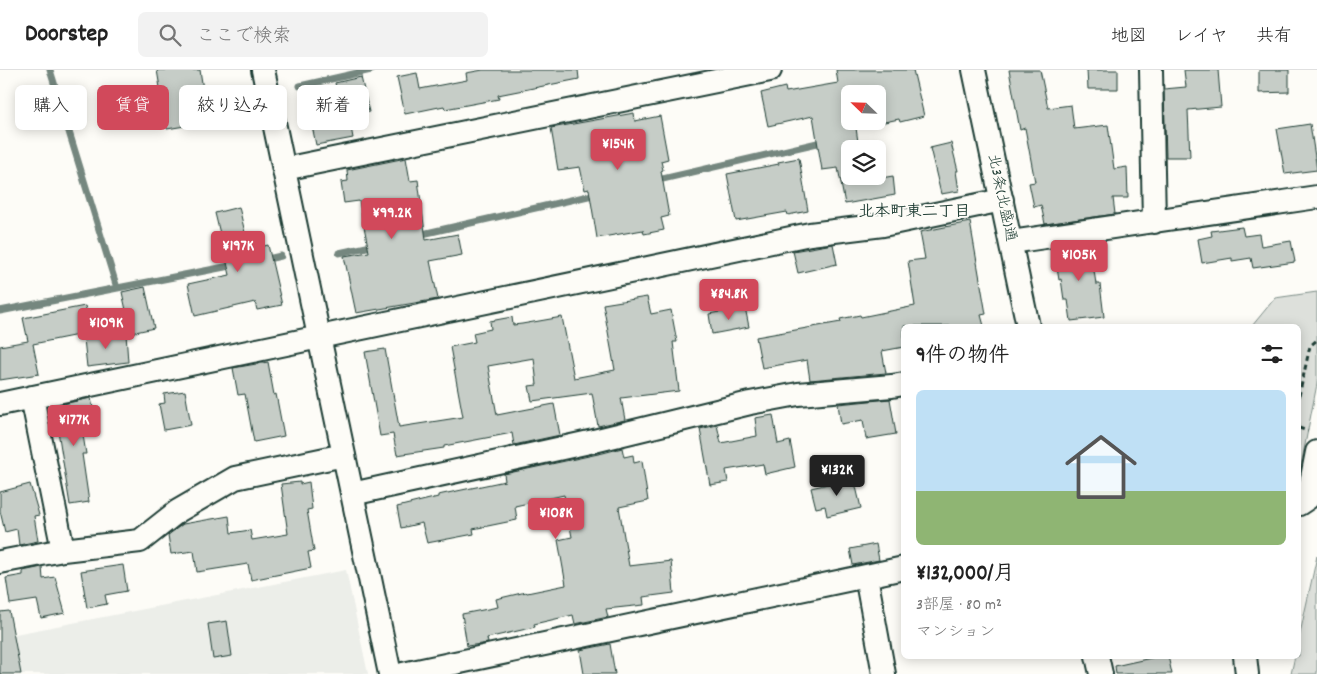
<!DOCTYPE html>
<html lang="ja">
<meta charset="utf-8">
<style>
body{margin:0;font-family:Dekko,"Klee One",sans-serif;background:#f2f2f2;color:#222;height:100vh;display:flex;flex-direction:column;font-size:19px;white-space:nowrap}
*{box-sizing:border-box;margin:0}
p{font-size:16px;color:#767676}
.icon{flex:none;width:28px;height:28px;fill:none;stroke:currentColor;stroke-width:2;stroke-linecap:round;stroke-linejoin:round}
.map{position:relative;flex:1;overflow:hidden}
.panel{position:absolute;left:901px;top:254px;width:400px;height:335px;display:flex;flex-direction:column;background:#fff;border-radius:8px;box-shadow:0 2px 12px #0003}
.panel>*{flex:none}
.top-card{position:absolute;left:15px;top:15px;width:475px;height:45px;display:flex;gap:10px}
.needle{width:32px;rotate:293deg}
.tools{position:absolute;left:841px;top:15px;display:grid;gap:10px}
.tools a{display:grid;place-items:center;width:45px;height:45px;border-radius:8px;background:#fff;box-shadow:0 2px 12px #0003;font-size:25px}
.price{position:absolute;translate:-50% -42px;padding:0 11px;border-radius:5px;background:#d1495b;color:#fff;font-size:16px;line-height:32px;filter:drop-shadow(0 1px 2px #0008)}
.price::after{content:'';position:absolute;left:50%;top:30px;width:15px;height:11px;margin-left:-8px;background:inherit;clip-path:polygon(0 0,100% 0,50% 100%)}
.price.selected{background:#222;color:#fff}
ul{padding:0;list-style:none}
li{display:grid;align-content:center;gap:10px;height:265px;padding:0 15px}
li span{display:grid;place-items:center;height:155px;border-radius:8px;color:#555}
li>.icon{margin-inline-start:auto}
span .icon{width:90px;height:90px;fill:#fffc;stroke-width:1}
li b{font-size:21px}
h2{display:flex;justify-content:space-between;align-items:center;height:60px;padding:0 15px;font-size:21px}
.chip{padding:0 18px;border-radius:8px;background:#fff;box-shadow:0 2px 12px #0003;font-size:18px;line-height:45px}
.chip.selected{background:#d1495b;color:#fff}
header{display:flex;align-items:center;gap:30px;box-sizing:border-box;height:70px;padding:0 25px;background:#fff;border-bottom:1px solid #e0e0e0}
header strong{font-size:24px}
nav{display:flex;gap:28px;margin-inline-start:auto;font-size:18px}
.search{width:350px;height:45px;background:#f2f2f2;display:flex;align-items:center;gap:12px;box-sizing:border-box;padding:0 18px;border-radius:8px;color:#767676;font-size:19px}
.map>svg:first-child{display:block}
</style>
<header>
<strong>Doorstep</strong>
<div class="search"><svg class="icon" aria-label="search" viewBox="0 0 24 24"><circle cx="10" cy="10" r="6"/><path d="M15 15l6 6"/></svg>ここで検索</div>
<nav><a>地図</a><a>レイヤ</a><a>共有</a></nav>
</header>
<div class="map">
<svg width="1317" height="604" viewBox="0 0 1317 604">
<rect width="100%" height="100%" fill="#fdfcf7"/>
<filter id="ink" filterUnits="userSpaceOnUse"><feTurbulence type="fractalNoise" baseFrequency=".02" numOctaves="2"/><feDisplacementMap in="SourceGraphic" scale="10" xChannelSelector="R" yChannelSelector="G"/><feConvolveMatrix kernelMatrix="1 2 1 2 8 2 1 2 1" color-interpolation-filters="sRGB"/></filter>
<g filter="url(#ink)">
<path fill="#eceee9" d="M346 500 368 604H0V567Z"/>
<path fill="#dde0db" stroke="#7e8e88" d="M1317 222V314L1299 405V256H1252L1275 228Z
M1317 486V604H1291L1295 586H1299V568Z"/>
<g fill="none" stroke-linecap="round" stroke-linejoin="round">
<path stroke="#75877f" stroke-width="7" d="M50 0 117 218
M300 16 371 0
M654 111 826 71
M418 165 597 124
M339 183 376 175
M263 190 281 186
M0 241 235 195"/>
</g>
<path fill="#c6cdc7" stroke="#1f3d34" fill-rule="evenodd" d="M157 0H200L208 52 167 59Z
M483 0H578L579 9 498 25 499 29 445 39 444 36 405 44 397 7 417 3 420 19 467 10 466 3Z
M836 0H913L924 46 900 52 899 49 856 58 859 79H850V106H862L863 111 893 106 895 125 845 134 838 98 822 100 813 46 768 56 761 23 785 17 786 22 838 13ZM850 24H878V51H850Z
M1009 0H1040L1048 38 1071 35 1074 59 1108 55 1114 99 1127 97 1128 128H1113L1115 144 1045 154 1041 135 1034 137 1029 113 1035 112 1025 58 1020 60Z
M1087 0H1118V19H1088Z
M1184 0H1218L1221 37 1188 40 1190 87H1166L1164 19 1186 17Z
M1259 0H1289V22L1259 23Z
M361 7 369 42 349 47 353 68 316 75 309 41 340 34 335 13Z
M634 43 635 51 660 46 668 89 661 91 663 100 661 101 669 146 661 148 664 160 644 164 643 160 597 168 589 119 585 120 580 97 558 100 551 58Z
M1310 54 1317 100 1285 104 1277 59Z
M951 73 958 101H956L959 121 941 124 930 78Z
M406 88 410 111 418 110 426 170 458 164 462 185 430 191 438 229 356 243 344 186 369 182 359 131 344 133 341 112 348 111 347 100Z
M799 88 808 141 788 145 787 142 736 151 727 104 779 94 778 92Z
M239 137 249 180 268 175 282 235 257 240 255 232 195 246 188 214 230 205 215 143Z
M970 152 986 244 981 245 984 256H904V277L882 281 886 303 810 310 807 290 762 298 756 267 841 252 840 249 860 245 861 247 915 236 908 191 925 189 920 162Z
M1242 157 1244 166 1259 164 1261 176 1291 171 1295 192 1253 198 1251 188 1232 191V188L1202 193 1198 169 1212 166 1211 161Z
M833 174 837 194 798 203 793 181Z
M1090 174 1096 214H1100L1104 247 1071 251 1068 230H1064L1061 209 1059 210 1054 179Z
M145 217 154 258 131 263 122 222Z
M647 227 651 244 671 240 677 272H673L679 321 621 328 625 350 598 356 592 323 532 331 529 316 537 315 534 288 488 296 497 345 554 334 560 365 514 375 512 363 444 376V378L397 385 393 364 380 366 365 282 385 279 399 357 463 347 450 277 475 272 473 263 491 259 490 251 512 247 513 255 522 254 562 247 574 308 615 300 603 234Z
M85 236 93 262 33 274 39 304 0 310V276L28 271 23 248Z
M745 237 749 257 712 264 709 244Z
M126 264 128 292 87 297 84 269Z
M268 292 274 325 276 324 284 366 254 372 245 324 238 325 233 298Z
M185 321 191 355 164 360 159 334 165 333 164 324Z
M91 328 94 343 80 346 86 384H82L89 432 70 435 54 336Z
M890 329 896 364 866 369 863 350 841 354 838 334Z
M773 345 778 374 790 371 795 397 765 404 763 394 726 400 728 412 710 415 700 359 717 355 721 373 757 366 755 348Z
M622 378 624 387 633 385 634 393 642 391 648 431 619 437 629 496 671 491 674 523 643 527 644 535 606 539 608 547 575 554 573 545 534 554 535 557 487 568 488 573 467 576 462 544 498 537 496 529 526 522 527 523 566 515 558 470 572 467 564 425 515 436 517 450 473 459 474 464 427 473 422 453 401 458 397 437 438 427V425L505 411 504 404 603 383Z
M854 408 861 438 827 446 825 436 816 438 811 418Z
M300 412V414L309 412 312 439 307 440 314 481 308 482 311 498 251 510 248 494 197 502 194 481 171 484 168 465 183 454 229 446 231 463 250 460 252 470 288 464 281 414Z
M30 414 39 445 34 446 38 471 19 475 17 459 5 462 0 441V422Z
M876 474 879 490 853 495 850 479Z
M123 495 127 521 105 525 107 534 87 538 81 501Z
M42 497 43 509 55 507 65 543 41 548 37 530 10 534 6 508 23 505V501Z
M9 541 21 604H0V542Z
M227 551 232 586 213 589 208 554Z
M610 574 615 604H584L580 580Z
M1160 586H1168L1172 604H1116L1115 596Z"/>
<g fill="none" stroke-linecap="round" stroke-linejoin="round">
<g stroke="#1f3d34" stroke-width="26">
<path id="minor" d="M263 0 390 604
M974 0 1028 256
M1151 0 1154 152
M284 99 770 0
M1011 172 1317 127
M32 327 63 480
M0 334 810 164 883 155 1002 130
M352 424 594 371 750 333 798 324 892 316 904 314
M1299 434 1308 428 1317 382
M0 492 63 480 140 471 178 441 235 408 344 385
M866 506 884 604
M1097 586 1101 604
M1245 586 1247 604
M403 604 904 498"/>
</g>
<path stroke="#1f3d34" stroke-width="3" stroke-dasharray="5 4" stroke-linecap="butt" d="M1299 326 1310 276 1317 270
M1299 358 1308 361"/>
<use href="#minor" stroke="#fdfcf7" stroke-width="22"/>
</g>
</g>
<g text-anchor="middle" dominant-baseline="central" stroke-width="4" stroke-linejoin="round" paint-order="stroke">
<g font-size="15" fill="#1f3d34" stroke="#fdfcf7">
<text transform="translate(1001 128) rotate(78)">北3条(北盛)通</text>
</g>
<g font-size="16" font-weight="bold" fill="#1f3d34" stroke="#fdfcf7">
<text x="914" y="142">北本町東二丁目</text>
</g>
</g>
</svg>
<div class="tools">
<a><svg class="needle" viewBox="-14 -14 28 28"><path d="M0-13l5 13h-10z" fill="#e53935"/><path d="M0 13l5-13h-10z" fill="#767676"/></svg></a>
<a><svg class="icon" aria-label="layers" viewBox="0 0 24 24"><path d="M12 4l9 5-9 5-9-5zM3 14l9 5 9-5"/></svg></a>
</div>
<b class="price" style="left:618px;top:101px">¥154K</b>
<b class="price" style="left:392px;top:170px">¥99.2K</b>
<b class="price" style="left:238px;top:203px">¥197K</b>
<b class="price" style="left:1079px;top:212px">¥105K</b>
<b class="price" style="left:729px;top:251px">¥84.8K</b>
<b class="price" style="left:106px;top:280px">¥109K</b>
<b class="price" style="left:74px;top:377px">¥177K</b>
<b class="price selected" style="left:837px;top:427px">¥132K</b>
<b class="price" style="left:556px;top:470px">¥108K</b>
<div class="top-card">
<a class="chip">購入</a>
<a class="chip selected">賃貸</a>
<a class="chip">絞り込み</a>
<a class="chip">新着</a>
</div>
<section class="panel">
<h2>9件の物件<svg class="icon" aria-label="filters" viewBox="0 0 24 24"><path d="M4 7h16M4 17h16"/><circle cx="9" cy="7" r="2"/><circle cx="15" cy="17" r="2"/></svg></h2>
<ul>
<li><span style="background:linear-gradient(#bfe0f5 65%,#8fb573 0)"><svg class="icon" aria-label="home" viewBox="0 0 24 24"><path d="M3 11l9-7 9 7M6 9v11h12V9"/></svg></span><div><b>¥132,000/月</b><p>3部屋 · 80 m²</p><p>マンション</p></div></li>
</ul>
</section>
</div>
